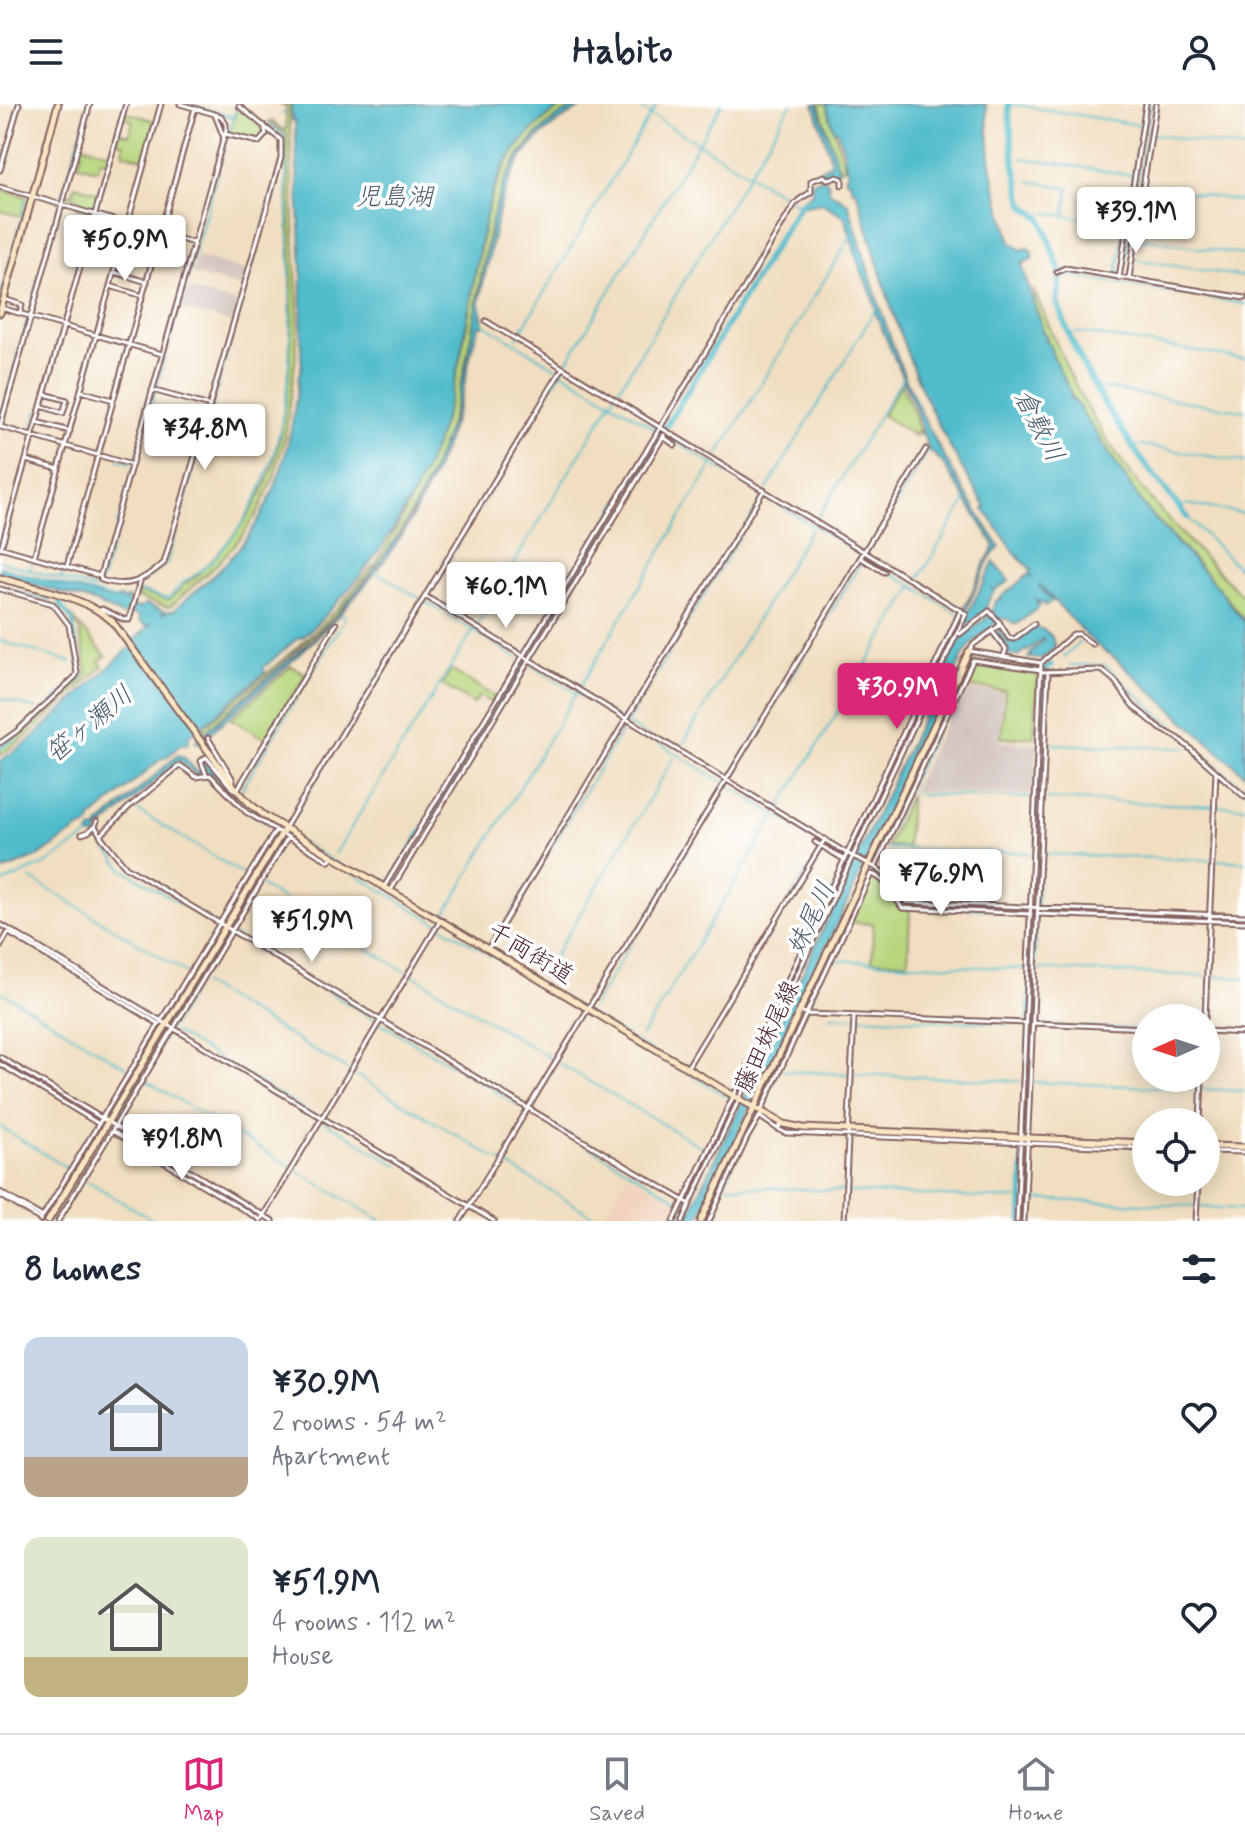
<!DOCTYPE html>
<meta charset="utf-8">
<style>
body{margin:0;font-family:Mynerve,"Klee One",sans-serif;background:#f2f2f3;color:#1f2937;height:100vh;display:flex;flex-direction:column;font-size:30px;white-space:nowrap}
*{box-sizing:border-box;margin:0}
p{font-size:26px;color:#747a83}
.icon{flex:none;width:44px;height:44px;fill:none;stroke:currentColor;stroke-width:2;stroke-linecap:round;stroke-linejoin:round}
.map{position:relative;height:1117px;overflow:hidden}
.sheet{display:flex;flex-direction:column;background:#fff;flex:1}
.sheet>*{flex:none}
.needle{width:52px;rotate:267deg}
.controls{position:absolute;left:1132px;top:900px;display:grid;gap:16px}
.controls a{display:grid;place-items:center;width:88px;height:88px;border-radius:50%;background:#fff;box-shadow:0 4px 20px #0003;font-size:40px}
.price{position:absolute;translate:-50% -68px;padding:0 18px;border-radius:8px;background:#fff;color:#222;font-size:26px;line-height:52px;filter:drop-shadow(0 2px 4px #0008)}
.price::after{content:'';position:absolute;left:50%;top:48px;width:24px;height:18px;margin-left:-12px;background:inherit;clip-path:polygon(0 0,100% 0,50% 100%)}
.price.active{background:#db2777;color:#fff}
ul{padding:0;list-style:none}
li{display:flex;align-items:center;gap:24px;height:200px;padding:0 24px}
li span{display:grid;place-items:center;flex:none;width:224px;height:160px;border-radius:16px;color:#555}
li>.icon{margin-inline-start:auto}
span .icon{width:96px;height:96px;fill:#fffc;stroke-width:1}
li b{font-size:34px}
h2{display:flex;justify-content:space-between;align-items:center;height:96px;padding:0 24px;font-size:34px}
header{display:flex;justify-content:space-between;align-items:center;height:104px;padding:0 24px;background:#fff;font-size:36px;font-weight:800}
.tabs{display:flex;justify-content:space-around;align-items:center;height:112px;border-top:2px solid #e0e1e3;background:#fff;font-size:22px;color:#747a83}
.tabs a{display:grid;justify-items:center;gap:4px}
.tabs .active{color:#db2777}
.map>svg:first-child{display:block}
</style>
<header><svg class="icon" aria-label="menu" viewBox="0 0 24 24"><path d="M4 6h16M4 12h16M4 18h16"/></svg>Habito<svg class="icon" aria-label="person" viewBox="0 0 24 24"><circle cx="12" cy="8" r="4"/><path d="M4 21q1-7 8-7t8 7"/></svg></header>
<div class="map">
<svg width="1245" height="1117" viewBox="0 0 1245 1117">
<rect width="100%" height="100%" fill="#fff"/>
<filter id="ink" filterUnits="userSpaceOnUse"><feTurbulence type="fractalNoise" baseFrequency=".0125" numOctaves="2"/><feDisplacementMap in="SourceGraphic" scale="16" xChannelSelector="R" yChannelSelector="G"/><feConvolveMatrix kernelMatrix="1 2 1 2 8 2 1 2 1" color-interpolation-filters="sRGB"/></filter>
<filter id="wash" filterUnits="userSpaceOnUse"><feTurbulence type="fractalNoise" baseFrequency=".006" numOctaves="4" result="noise"/><feDisplacementMap in="SourceGraphic" scale="32" xChannelSelector="R" yChannelSelector="G"/><feGaussianBlur stdDeviation="1.8" result="paint"/><feColorMatrix in="noise" values="0 0 0 0 0 0 0 0 0 0 0 0 0 0 0 0 0 1.4 0 .05"/><feComposite in="paint" operator="in"/></filter>
<g filter="url(#wash)">
<rect width="100%" height="100%" fill="#f1dec0"/>
<path fill="#f2d4be" d="M627 1069 680 1100 673 1117H605L601 1115Z"/>
<path fill="#cfc0ba" d="M197 153 247 167 242 183 192 170Z
M187 185 238 199 232 219 182 205Z
M962 584 1002 589 999 637 1037 640 1033 691 912 687Z"/>
<path fill="#b7d67d" stroke="#807a54" stroke-width="2" d="M280 0H289L298 214 296 252 285 334 274 373 258 408 240 435 218 459 171 502 167 503 136 493 137 488 168 496 180 486 182 481 188 479V476L193 475C223 445 248 418 266 379 277 355 281 328 285 302 298 212 289 120 286 29L282 28 269 18 272 17 282 25 286 26V3Z
M567 0H578C506 40 495 91 482 165 475 207 469 250 458 291 442 352 415 409 379 459L377 457C405 412 429 364 445 313 466 247 473 177 487 109 499 62 525 25 567 0Z
M819 0H826L845 63 839 65Z
M237 4C250 10 258 17 265 29L259 37 229 30Z
M125 8 155 17 144 55 123 49 124 40 117 37 120 28 129 31 133 17 124 14Z
M80 40 110 49 107 58 100 56 97 66 78 61 82 48 79 46Z
M75 81 99 89 93 108 77 103 79 95 66 91 67 89 73 90Z
M0 85 27 93 21 112 0 107Z
M1034 187C1053 230 1069 274 1094 315 1136 386 1187 437 1245 494V517L1209 472 1144 402 1076 298C1068 289 1048 242 1046 231L1043 228C1042 214 1030 200 1034 187Z
M901 280 915 311 920 330 917 328 915 332 882 311Z
M378 460 337 510 201 631 205 622 305 536 338 504 369 466 374 461Z
M72 513 106 552 99 558 103 562 27 632 0 651V645L25 628 82 575 87 568 79 522 75 521 74 523Z
M975 558 1038 569 1034 633 1001 634 1005 587 964 582Z
M291 562 306 570 266 635 231 615Z
M451 566 497 594 493 600 479 592 474 600 442 581Z
M910 691 907 743 888 742H887Z
M869 774 880 779 882 777 901 804 910 806 908 858 872 857 873 820 849 818Z"/>
<path fill="#4fbbcb" stroke="#4c6d7b" stroke-width="2" d="M291 0H565C539 17 518 37 503 64 487 93 483 126 477 157 468 209 461 261 445 312 419 398 368 472 303 533L298 534 263 564 265 568 198 626 189 631V638L185 641 181 640 166 654H162L91 715 90 720 85 724 82 723 39 752 0 768V657L29 637 134 540 132 538 152 519 147 522 139 517V512L131 510 130 508 124 512 97 499 0 471V463L112 496 121 494 122 496 124 497 125 494H129L128 498 132 503 142 504 145 500 164 507 162 511 166 507H173C194 488 218 469 236 448 281 393 291 339 299 271L302 260 301 254 302 167 295 17 292 16Z
M579 0H588C518 37 503 74 490 149 487 165 481 182 480 198 480 206 483 214 483 222H479C471 243 468 265 463 287 457 308 450 330 442 350 392 482 299 550 198 640L195 637 312 536 335 513 370 472 408 418 428 377 452 316 466 261 492 116 503 80 519 52 540 28 558 13Z
M814 0H818L839 65 837 68 819 71 818 67 830 60 831 56Z
M826 0H986L990 54 995 82 1011 139 1017 142 1020 146 1027 144 1031 146 1033 154 1022 160C1026 175 1030 190 1035 204 1038 212 1042 219 1042 228L1046 231 1045 235 1050 242 1053 253 1070 287 1071 295 1076 299 1144 403 1215 480 1245 519V671L1109 549 1107 550 1085 530 1040 481 1039 482 1052 497 1046 502 1043 499 1041 500 1035 494 1039 503 1017 520H1014L1008 515H999L992 507 995 497 999 495 1000 496 1001 493 1029 470 1033 474 1029 468 1031 465 1020 455V452L1018 453 984 405 986 403C963 367 941 329 924 290 894 224 877 154 856 86H853L850 77H847L845 72 848 69 844 53 845 52 837 26H834Z
M823 74 828 78 829 87 848 99C866 157 882 216 905 273 930 333 964 389 1000 443L990 453 962 514 959 512C974 490 980 463 995 442L942 358 928 345 916 306 875 208 876 206 870 186 860 165 845 113 822 99 800 103 797 101 799 98 812 89V78Z
M994 458 1009 477 995 486 992 485 994 488 990 493 985 507 969 520 966 517 968 509Z
M991 510 997 517 995 520 972 539 963 552 697 1117H686L952 550 964 531Z
M1033 524C1045 524 1055 531 1054 544L1041 555 1028 554 1031 551 1030 549 1044 536 1043 534 1027 547 1026 546 1018 552 1007 550 1009 544 996 530 997 527 1000 526 1009 537 1016 538Z
M178 651 184 653 197 668 205 666 202 657 205 656 235 692 234 694 212 670 205 667 197 672 179 656 98 727V732H92L89 729 93 725 97 726 99 721Z"/>
<g fill="none" stroke-linecap="round" stroke-linejoin="round">
<path stroke="#4fbbcb" stroke-width="2" d="M188 0 233 13
M633 0 796 99
M1008 1H1014
M1017 1 1140 21
M282 9 284 10
M1153 30 1245 45
M1022 54 1132 71
M1013 55H1018
M1030 77 1069 84 1065 110
M1018 78 1022 77
M1145 81 1245 98
M60 99 85 13
M92 108 94 109 124 0
M1047 109 1124 121
M1039 113 1043 110
M1137 134 1245 151
M1133 155 1245 173
M80 157 92 113
M1125 164 1151 0
M1061 170 1245 200
M1117 172 1144 0
M0 192 27 93
M29 209 59 103
M481 218 861 451
M1076 228 1245 255
M1069 231 1073 229
M517 234 657 0
M1103 284 1245 307
M1097 286 1099 285
M0 315 28 213
M31 330 38 306
M1141 341 1245 358
M1134 344 1138 341
M118 355 130 359
M715 356 851 132
M767 385 874 208
M1186 400 1245 410
M1180 404 1184 402
M1187 413 1245 470
M815 418 903 273
M867 454 957 509
M0 457 94 485 102 476 233 13 238 0
M66 459 69 449
M0 463 114 495
M30 465 33 455
M375 467 518 554
M62 474 65 463
M917 477 966 396
M142 479 167 459 170 450 281 60
M0 483 50 497
M139 487 168 495C174 489 178 483 185 477 188 475 192 473 195 471 212 460 233 433 244 416 295 337 292 234 289 143 287 106 287 69 284 32L268 20
M0 537 71 558
M1063 554 1085 534
M522 556 723 678
M77 558H79
M1070 561H1104L1245 687
M580 583 712 361
M0 594 37 605
M41 609H42
M626 620 765 390
M1047 640 1186 644
M681 643 811 425
M726 680 843 752
M241 686 345 514 341 510
M912 690 1033 694
M235 694 247 706 279 725
M1045 695 1245 703
M132 703 246 772
M779 705 914 481
M289 721 722 0
M286 729 730 994
M97 733 124 766 217 821
M887 744 1030 749
M335 750 473 527 791 0
M1043 750 1211 756
M1214 756 1245 758
M871 767 876 769 885 777
M30 774 187 869
M0 780 47 759 90 731
M261 782 407 868
M889 782 904 801 1028 807
M1033 807 1245 815
M442 815 578 586
M228 828 685 1100
M22 835 101 883
M765 837 824 740
M491 843 624 623
M830 856 1026 865
M1031 865 1205 872
M411 870 555 957
M1210 872 1245 874
M542 873 674 654
M203 880 495 1054
M0 887 129 965
M592 904 928 347
M829 912 853 913
M856 913 1024 920
M1028 921H1031
M1035 921 1146 926
M174 928 399 1062
M642 932 774 714
M558 959 707 1046
M132 967 133 968
M783 967 850 970
M853 970 1021 977
M145 976 291 1063
M1026 977 1028 978
M1033 978 1201 985
M1203 985 1245 987
M737 989 961 514
M764 997 849 811 970 554 978 552 1039 562
M762 1012 783 1026 788 1027 1013 1037
M113 1020 285 733
M0 1023 69 1065
M1036 1037 1146 1042
M1206 1045 1245 1047
M499 1056 602 1117
M294 1065 382 1117
M86 1076 154 1117
M208 1082 267 1117
M728 1082 844 1087
M847 1088 1016 1095
M1026 1095 1196 1102
M1199 1103 1245 1105
M29 1106 40 1113
M43 1115 45 1116
M677 1117 734 995
M706 1117 759 1007"/>
<path stroke="#4fbbcb" stroke-width="4" d="M0 644 23 627 79 575 81 571 72 516 59 500 64 497
M287 731V730
M847 755H848
M101 1022 279 725"/>
<path stroke="#4fbbcb" stroke-width="6" d="M1008 0 1014 57 1023 99 1026 103 1041 114 1061 170 1057 198 1070 233 1086 267 1105 301 1141 355 1187 413
M389 783 800 100 803 98
M1025 1029 1045 569 1046 563 1051 561
M1022 1117 1024 1043"/>
</g>
</g>
<g filter="url(#ink)">
<g fill="none" stroke-linecap="round" stroke-linejoin="round">
<g stroke="#84625f" stroke-width="7">
<path id="street" d="M180 0 221 12 226 20V26L100 472 101 476C129 485 142 477 164 459L281 54V36L239 2
M215 11 224 34
M225 30 259 38 266 30 264 21
M0 66 19 0
M0 83 194 139
M114 168 147 178
M1057 168 1065 164 1245 194
M1119 174 1146 0
M1129 174 1156 0
M110 182 143 192
M4 195 22 201 20 209
M1 204 162 250
M486 217 966 510 690 1100
M152 286 210 302
M81 287 113 296
M41 302 63 309 67 296 44 290
M36 318 70 327
M0 323 90 0
M1 323 132 361
M664 331 663 333 675 341
M26 356 59 365
M0 443 100 472
M1 444 126 0
M34 453 161 0
M861 454 884 468
M67 462 195 4
M0 485 53 500 69 521 77 569 75 573 17 627 0 639
M425 492 848 750C859 755 872 760 882 768 892 777 897 790 907 798L1245 812
M100 506 102 505 123 515 129 516 140 477
M1000 520 1009 534 1014 535 1034 520
M992 527 1006 545 1004 551
M960 530 989 507 1000 519 999 522 974 540 969 547
M969 547 1041 559 1017 1117
M1041 559 1073 530H1079L1092 540
M1041 568 1102 566 1115 577 1133 602 1161 625 1178 634 1245 693
M208 634 232 674V679
M206 670 201 657 206 653 233 685 237 686 336 520
M97 717 95 722 102 734 126 763 462 965 690 1100 683 1117
M285 724 562 265
M82 730 88 728 95 722
M101 731 130 702 179 662 184 664 196 673 210 671 246 708 276 726
M815 738 845 756
M875 763 973 556 1041 566
M384 783 794 101 799 96 811 88V77L824 72 827 75 837 73 842 75V81
M391 786 663 333
M1037 810 1245 818
M0 820 494 1117
M9 829 159 920
M0 843 8 829
M488 845 764 386
M800 907 807 910 837 911 1026 919
M1205 914 1216 668
M1034 919 1146 924
M1206 927 1245 929
M0 953 273 1117
M0 960 99 1020
M687 964 825 735
M735 989 961 506
M762 1005 871 770C885 773 894 792 902 804L1031 810
M759 1012 778 1025
M1200 1018 1202 974
M782 1019 778 1025 786 1029 1146 1044
M112 1027 288 733
M1206 1047 1245 1048
M0 1088 41 1112
M0 1091 41 1116
M684 1097 733 993
M40 1117 276 726 329 757 332 752
M58 1117 112 1027 259 1115
M260 1117 440 817
M460 1117 926 345
M674 1117 684 1096
M709 1117 747 1034 761 1010
M844 1117 854 913
M1024 1117 1048 568
M1196 1117 1198 1078"/>
</g>
<g stroke="#84625f" stroke-width="9">
<path id="secondary" d="M0 209 58 0
M0 474C38 485 82 491 112 517L237 686 249 699 265 712 741 996 784 1020 803 1024 1146 1039
M1206 1042 1245 1043
M48 1117 285 724
M701 1117 969 547"/>
</g>
<use href="#street" stroke="#fff" stroke-width="3"/>
<use href="#secondary" stroke="#fbe6c4" stroke-width="5"/>
</g>
</g>
<g text-anchor="middle" dominant-baseline="central" stroke-width="7" stroke-linejoin="round" paint-order="stroke">
<g font-size="24" fill="#4a1f2b" stroke="#fff">
<text transform="translate(530 850) rotate(31)">千両街道</text>
<text transform="translate(768 933) rotate(-65)">藤田妹尾線</text>
</g>
<g font-size="26" font-style="italic" fill="#4c5d6b" stroke="#fff">
<text x="394" y="94">児島湖</text>
<text transform="translate(1038 322) rotate(63)">倉敷川</text>
<text transform="translate(90 621) rotate(-40)">笹ヶ瀬川</text>
<text transform="translate(812 815) rotate(-65)">妹尾川</text>
</g>
</g>
</svg>
<div class="controls">
<a><svg class="needle" viewBox="-14 -14 28 28"><path d="M0-13l5 13h-10z" fill="#e53935"/><path d="M0 13l5-13h-10z" fill="#747a83"/></svg></a>
<a><svg class="icon" aria-label="locate" viewBox="0 0 24 24"><circle cx="12" cy="12" r="6"/><path d="M12 2v4M12 18v4M2 12h4M18 12h4"/></svg></a>
</div>
<b class="price" style="left:1136px;top:151px">¥39.1M</b>
<b class="price" style="left:125px;top:179px">¥50.9M</b>
<b class="price" style="left:205px;top:368px">¥34.8M</b>
<b class="price" style="left:506px;top:526px">¥60.1M</b>
<b class="price active" style="left:897px;top:627px">¥30.9M</b>
<b class="price" style="left:941px;top:813px">¥76.9M</b>
<b class="price" style="left:312px;top:860px">¥51.9M</b>
<b class="price" style="left:182px;top:1078px">¥91.8M</b>
</div>
<section class="sheet">
<h2>8 homes<svg class="icon" aria-label="filters" viewBox="0 0 24 24"><path d="M4 7h16M4 17h16"/><circle cx="9" cy="7" r="2"/><circle cx="15" cy="17" r="2"/></svg></h2>
<ul>
<li><span style="background:linear-gradient(#c9d6e8 75%,#b9a48a 0)"><svg class="icon" aria-label="home" viewBox="0 0 24 24"><path d="M3 11l9-7 9 7M6 9v11h12V9"/></svg></span><div><b>¥30.9M</b><p>2 rooms · 54 m²</p><p>Apartment</p></div><svg class="icon" aria-label="heart" viewBox="0 0 24 24"><path d="M12 20l-8-8c-3-5 5-10 8-4 3-6 11-1 8 4z"/></svg></li>
<li><span style="background:linear-gradient(#dfe7d0 75%,#c2b280 0)"><svg class="icon" aria-label="home" viewBox="0 0 24 24"><path d="M3 11l9-7 9 7M6 9v11h12V9"/></svg></span><div><b>¥51.9M</b><p>4 rooms · 112 m²</p><p>House</p></div><svg class="icon" aria-label="heart" viewBox="0 0 24 24"><path d="M12 20l-8-8c-3-5 5-10 8-4 3-6 11-1 8 4z"/></svg></li>
</ul>
</section>
<nav class="tabs">
<a class="active"><svg class="icon" aria-label="map" viewBox="0 0 24 24"><path d="M3 6l6-2 6 2 6-2v14l-6 2-6-2-6 2zM9 4v14M15 6v14"/></svg>Map</a>
<a><svg class="icon" aria-label="saved" viewBox="0 0 24 24"><path d="M7 4h10v16l-5-4-5 4z"/></svg>Saved</a>
<a><svg class="icon" aria-label="home" viewBox="0 0 24 24"><path d="M3 11l9-7 9 7M6 9v11h12V9"/></svg>Home</a>
</nav>
